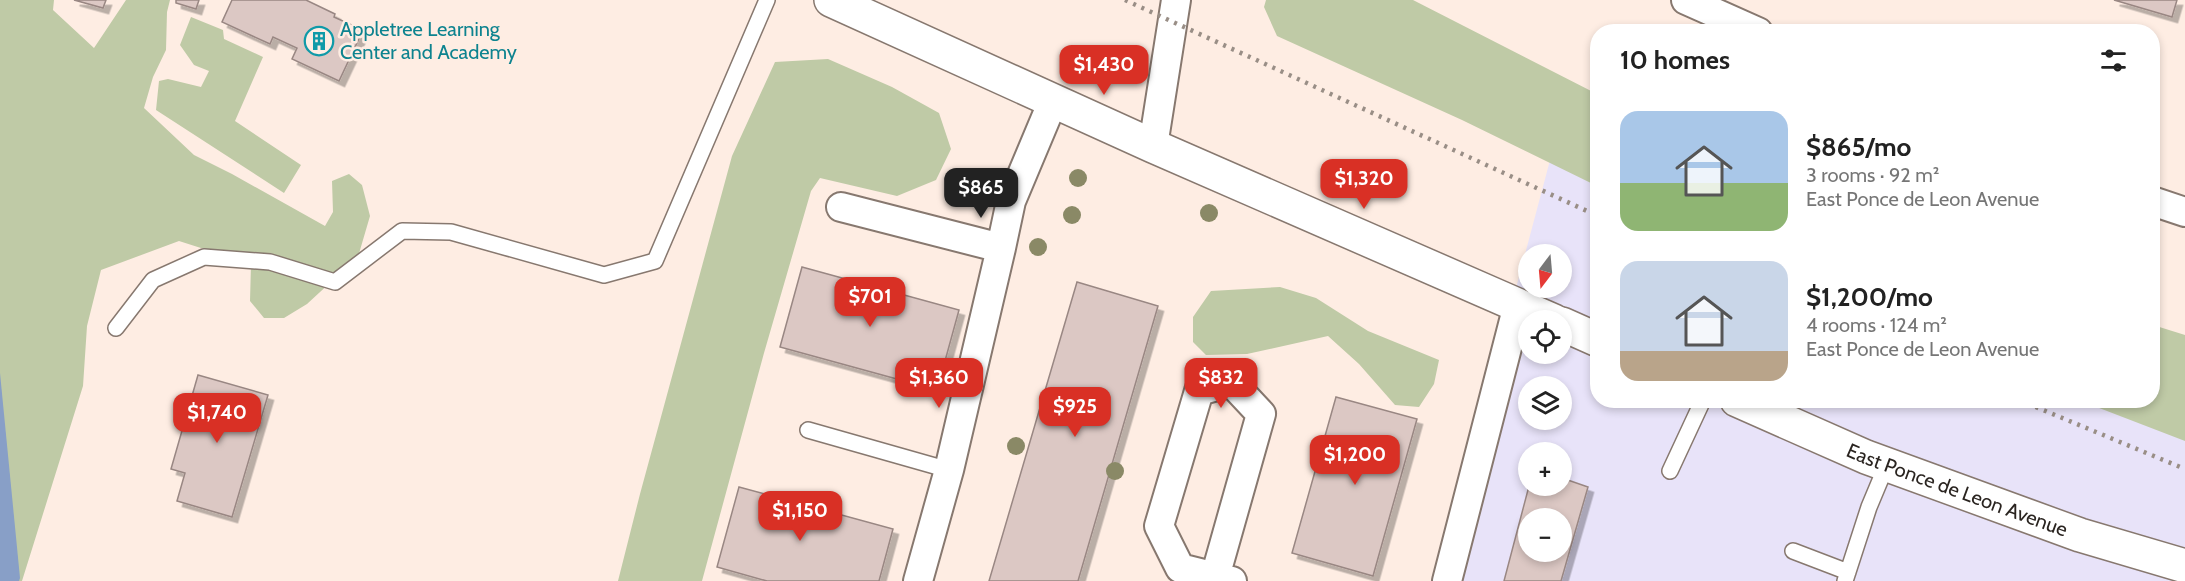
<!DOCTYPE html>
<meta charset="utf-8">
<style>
body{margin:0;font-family:Cabin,sans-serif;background:#f2f2f2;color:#222;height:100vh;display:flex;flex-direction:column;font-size:22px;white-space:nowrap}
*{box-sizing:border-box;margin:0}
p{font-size:20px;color:#767676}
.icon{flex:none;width:33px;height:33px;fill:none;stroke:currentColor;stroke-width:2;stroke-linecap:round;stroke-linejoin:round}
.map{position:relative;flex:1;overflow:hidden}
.details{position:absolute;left:1590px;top:24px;width:570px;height:384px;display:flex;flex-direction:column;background:#fff;border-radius:24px;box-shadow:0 3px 9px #0003}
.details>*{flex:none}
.needle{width:39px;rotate:196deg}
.fabs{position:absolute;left:1518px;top:244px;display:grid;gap:12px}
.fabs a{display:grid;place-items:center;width:54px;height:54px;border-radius:50%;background:#fff;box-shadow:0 3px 9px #0003;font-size:30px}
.price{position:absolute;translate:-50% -51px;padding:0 14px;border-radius:12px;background:#d93025;color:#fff;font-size:20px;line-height:39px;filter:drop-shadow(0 2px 3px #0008)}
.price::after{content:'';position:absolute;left:50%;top:36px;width:18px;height:14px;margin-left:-9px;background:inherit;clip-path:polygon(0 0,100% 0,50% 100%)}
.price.active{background:#222;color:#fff}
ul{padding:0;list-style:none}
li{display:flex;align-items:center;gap:18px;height:150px;padding:0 30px}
li span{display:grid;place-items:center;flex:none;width:168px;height:120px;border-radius:18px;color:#555}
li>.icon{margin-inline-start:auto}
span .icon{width:72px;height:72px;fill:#fffc;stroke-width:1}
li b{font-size:26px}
h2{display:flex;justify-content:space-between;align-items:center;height:72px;padding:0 30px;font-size:26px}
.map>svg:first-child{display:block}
</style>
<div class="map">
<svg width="2185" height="581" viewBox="0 0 2185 581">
<defs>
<filter id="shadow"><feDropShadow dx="5.5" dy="5.5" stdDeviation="0" flood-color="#0004"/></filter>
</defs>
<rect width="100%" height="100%" fill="#feede3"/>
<path fill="#e8e3f9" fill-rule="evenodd" d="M1553 149 1597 168 1598 400H2185V581H1438ZM1528 255H1562V288H1528ZM1528 321H1562V354H1528ZM1528 387H1562V420H1528ZM1528 453H1562V486H1528ZM1528 519H1562V552H1528Z"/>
<path fill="#bfcaa6" d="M0 0H54L53 10 94 48 126 0H170L167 12 166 50 153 77 144 108 194 155 232 174 325 226 333 212 332 181 349 174 362 185 370 216 358 257 307 304 284 318H264L250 301 251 264 179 241 101 270 87 326 83 386 22 581H0Z
M1266 0H1413L1597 94V186L1462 120 1277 36 1264 7Z
M191 17 223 30 224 39 263 57 235 121 301 165 284 193 156 110 159 81 168 79 201 87 209 71 194 65 180 45Z
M828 59 892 87 939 113 951 149 936 180 897 196 820 178 811 191 764 353 702 581H618L640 494 732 156 775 62Z
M1280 287 1316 298 1368 331 1439 360 1434 384 1419 407 1395 405 1359 364 1328 336 1247 354 1206 355 1193 342V317L1211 291Z
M2153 325 2185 335V441L2081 401 2152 400Z"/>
<path fill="#889fc7" d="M0 373 20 578 19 581H0Z"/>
<path fill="#dcc8c4" stroke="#998783" stroke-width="1.5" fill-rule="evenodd" filter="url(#shadow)" d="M74 0H106L103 8Z
M176 0H199L196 9 176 3Z
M232 0H306L335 14 334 17 363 30 339 81 292 59 297 48 273 37 270 44 222 22Z
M2114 0H2177L2172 17Z
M802 267 959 310 937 390 780 347Z
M1077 282 1158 306 1078 581H989Z
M198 375 268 395 232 517 177 501 185 473 171 469Z
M1336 397 1417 419 1373 576 1292 553Z
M1562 478 1588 487 1561 581H1504L1529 486H1562ZM1528 519H1562V552H1528Z
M739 487 893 529 879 581H767L717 567Z"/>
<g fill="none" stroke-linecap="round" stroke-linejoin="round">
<g stroke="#87786f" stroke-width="18">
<path id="service" d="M116 328 153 280 204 257 270 262 335 282 402 231 451 232 604 275 655 261 767 0
M808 430 949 470
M1670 471 1703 400
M1793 551 1848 572
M1845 581 1869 507 1887 464"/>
</g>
<g stroke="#87786f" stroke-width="32">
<path id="minor" d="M1686 0 1758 32
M1153 146 1176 0
M2152 201 2185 212
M841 207 1001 248 1011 201 1053 101
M1215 577 1261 414 1231 382 1199 391 1159 526 1180 568 1232 581
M918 581 949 470 1001 248
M1447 581 1518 305"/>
</g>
<g stroke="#87786f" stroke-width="36">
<g id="secondary">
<path d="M831 0 1153 146 1554 321"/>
<path d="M1562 324 1598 340"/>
<path id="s1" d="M1737 400 1866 457 2080 535 2185 566"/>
</g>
</g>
<use href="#service" stroke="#fff" stroke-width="15"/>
<use href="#minor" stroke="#fff" stroke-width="28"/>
<use href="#secondary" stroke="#fff" stroke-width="33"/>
<path stroke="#998e86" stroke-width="4.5" stroke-dasharray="3 6" stroke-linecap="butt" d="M1125 0 1598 216
M2019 400 2185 469"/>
</g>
<g fill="#8a8966">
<circle cx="1078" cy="178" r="9"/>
<circle cx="1209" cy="213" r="9"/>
<circle cx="1072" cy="215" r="9"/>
<circle cx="1038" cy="247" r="9"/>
<circle cx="1016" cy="446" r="9"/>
<circle cx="1115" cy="471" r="9"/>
</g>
<defs>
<g id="building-ring" transform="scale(1.5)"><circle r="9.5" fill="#feede3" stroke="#0f9aa8" stroke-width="1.5"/><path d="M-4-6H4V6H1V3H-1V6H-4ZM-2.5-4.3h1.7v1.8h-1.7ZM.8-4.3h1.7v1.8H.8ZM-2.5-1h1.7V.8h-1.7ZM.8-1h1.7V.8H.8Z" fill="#0f9aa8"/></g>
</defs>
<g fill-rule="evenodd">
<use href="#building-ring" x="319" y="41"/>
</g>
<g text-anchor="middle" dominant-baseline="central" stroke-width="5" stroke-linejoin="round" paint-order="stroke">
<g font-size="20" fill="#0d838f" stroke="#feede3" text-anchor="start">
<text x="340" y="29">Appletree Learning<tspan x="340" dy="23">Center and Academy</tspan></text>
</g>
<g font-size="20" fill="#2a2420" stroke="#feede3">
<text stroke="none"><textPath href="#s1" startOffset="238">East Ponce de Leon Avenue</textPath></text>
</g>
</g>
</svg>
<div class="fabs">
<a><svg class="needle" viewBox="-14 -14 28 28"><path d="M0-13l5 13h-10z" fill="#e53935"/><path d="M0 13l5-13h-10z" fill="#767676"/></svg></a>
<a><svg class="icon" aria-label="locate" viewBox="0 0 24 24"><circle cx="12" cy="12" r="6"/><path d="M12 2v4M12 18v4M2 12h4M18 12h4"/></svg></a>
<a><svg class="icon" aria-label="layers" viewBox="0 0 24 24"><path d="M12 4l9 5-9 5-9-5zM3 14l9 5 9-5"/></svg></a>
<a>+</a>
<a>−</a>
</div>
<b class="price" style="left:1104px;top:96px">$1,430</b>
<b class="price" style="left:1364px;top:210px">$1,320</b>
<b class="price active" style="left:981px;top:219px">$865</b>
<b class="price" style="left:870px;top:328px">$701</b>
<b class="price" style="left:939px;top:409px">$1,360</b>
<b class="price" style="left:1221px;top:409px">$832</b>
<b class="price" style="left:1075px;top:438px">$925</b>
<b class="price" style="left:217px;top:444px">$1,740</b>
<b class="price" style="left:1355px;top:486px">$1,200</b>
<b class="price" style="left:800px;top:542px">$1,150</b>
<section class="details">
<h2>10 homes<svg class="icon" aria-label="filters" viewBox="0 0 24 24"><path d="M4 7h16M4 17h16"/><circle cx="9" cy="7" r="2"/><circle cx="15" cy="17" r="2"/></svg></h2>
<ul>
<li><span style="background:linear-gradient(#a9c7e8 60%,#8fb573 0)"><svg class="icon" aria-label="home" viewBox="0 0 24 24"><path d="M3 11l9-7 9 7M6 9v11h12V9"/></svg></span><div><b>$865/mo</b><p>3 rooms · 92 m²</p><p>East Ponce de Leon Avenue</p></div></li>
<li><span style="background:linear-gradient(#c9d6e8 75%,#b9a48a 0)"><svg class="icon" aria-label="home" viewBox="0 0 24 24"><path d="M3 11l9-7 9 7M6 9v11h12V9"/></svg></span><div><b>$1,200/mo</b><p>4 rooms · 124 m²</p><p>East Ponce de Leon Avenue</p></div></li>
</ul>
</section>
</div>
